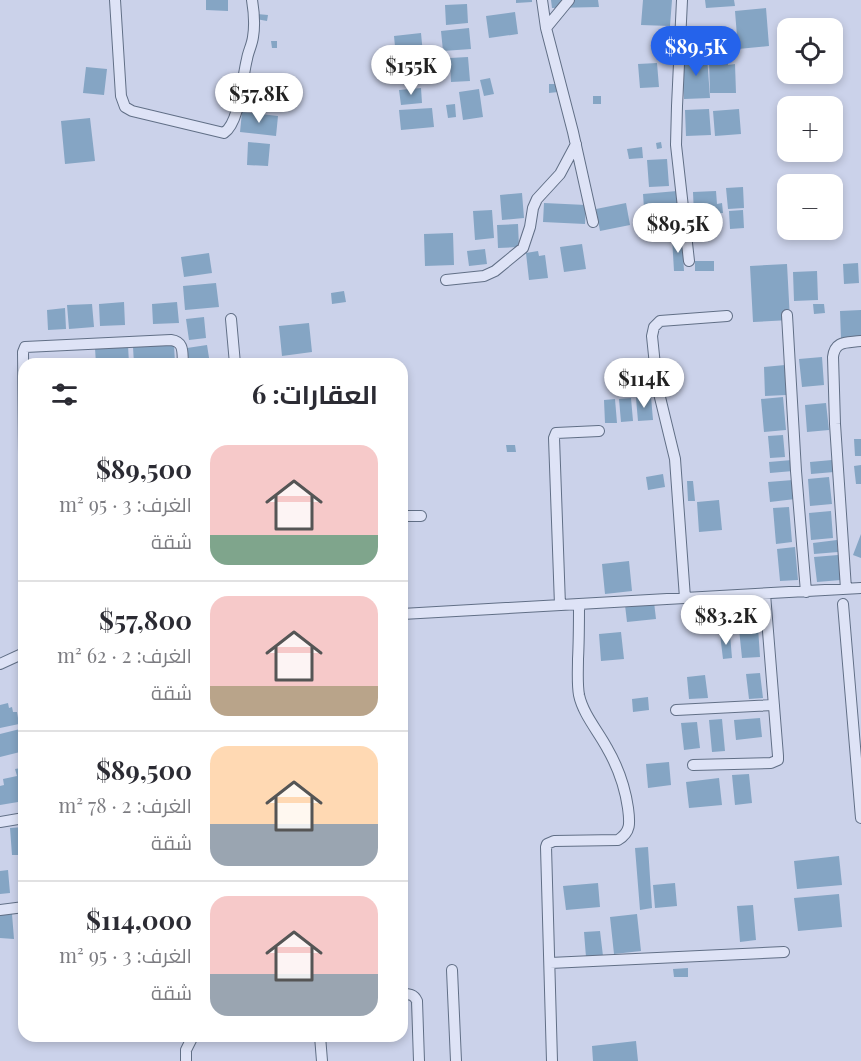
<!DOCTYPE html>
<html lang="ar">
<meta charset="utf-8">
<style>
body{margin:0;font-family:"Playfair Display",Cairo,serif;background:#f7f7f7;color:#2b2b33;direction:rtl;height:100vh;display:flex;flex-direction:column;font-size:22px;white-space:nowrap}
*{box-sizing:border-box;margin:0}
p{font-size:20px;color:#7c7c81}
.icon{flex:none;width:33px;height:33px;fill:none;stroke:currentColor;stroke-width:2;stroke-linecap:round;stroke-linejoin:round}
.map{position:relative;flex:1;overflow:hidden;direction:ltr}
.details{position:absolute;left:18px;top:358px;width:390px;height:684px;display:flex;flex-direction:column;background:#fff;border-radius:18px;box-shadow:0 3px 9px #0003;direction:rtl}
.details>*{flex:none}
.fabs{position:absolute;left:777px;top:18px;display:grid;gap:12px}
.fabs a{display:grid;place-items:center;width:66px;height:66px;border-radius:12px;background:#fff;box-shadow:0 3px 9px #0003;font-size:30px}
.price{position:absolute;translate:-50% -51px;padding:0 14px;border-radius:21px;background:#fff;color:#222;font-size:20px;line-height:39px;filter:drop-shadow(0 2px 3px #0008)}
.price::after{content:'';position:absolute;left:50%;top:36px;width:18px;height:14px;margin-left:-9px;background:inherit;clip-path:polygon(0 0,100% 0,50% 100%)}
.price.on{background:#2563eb;color:#fff}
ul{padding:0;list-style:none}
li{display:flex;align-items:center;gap:18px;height:150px;padding:0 30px}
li+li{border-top:2px solid #e1e1e2}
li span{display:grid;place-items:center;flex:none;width:168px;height:120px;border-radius:18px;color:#555}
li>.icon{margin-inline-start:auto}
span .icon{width:72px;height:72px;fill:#fffc;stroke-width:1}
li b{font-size:26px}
h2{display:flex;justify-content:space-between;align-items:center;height:72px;padding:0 30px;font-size:26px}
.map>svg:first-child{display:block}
</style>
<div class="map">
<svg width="861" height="1061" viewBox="0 0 861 1061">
<rect width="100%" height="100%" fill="#cbd2ea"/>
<path fill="#85a5c4" d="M206 0H228V11L206 10Z
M516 0H532V2L516 3Z
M551 0H598L599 7 552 8Z
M643 0H672L670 26 641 25Z
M705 0H734L735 6 706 8Z
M467 4 468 23 446 25 445 5Z
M766 8 769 46 738 49 735 11Z
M515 12 518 34 489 38 486 16Z
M257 14 268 15 267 21 256 19Z
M469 28 471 49 443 51 441 31Z
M732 30 734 50 713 52 711 32Z
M692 32H707V49H697V45L692 46Z
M421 33 423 54 396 57 394 36Z
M271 41H277V48H272Z
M707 56 710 98 684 99 681 57Z
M468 57 470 81 451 82 450 58Z
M709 60H728V65L735 64 736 93H710Z
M657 63 659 87 640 88 638 64Z
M86 67 107 69 104 95 83 93Z
M490 78 494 94 484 96 480 80Z
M549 84H557L558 92 549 93Z
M421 88 422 103 401 105 399 90Z
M479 89 483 117 463 120 459 92Z
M593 96H601V104H593Z
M272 97H283L282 106H271Z
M285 102H292V108H286Z
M455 104 456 117 448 118 446 105Z
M432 108 434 127 401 130 399 110Z
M709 109 711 135 686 136 685 110Z
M739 109 741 134 715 136 713 111Z
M242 112 278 116 276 136 240 132Z
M90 118 95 161 65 164 61 121Z
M248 142 270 144 268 166 247 165Z
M661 142 662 148 657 149 656 143Z
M642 147 643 158 629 159 627 149Z
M667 159 669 186 649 187 647 160Z
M743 187 744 208 728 209 726 188Z
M677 191 680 234 646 237 643 194Z
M716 191 717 204 722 203 723 213 694 215 693 192Z
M522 193 524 218 502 220 500 195Z
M544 203 586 205 585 224 543 222Z
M626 203 630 225 600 231 596 209Z
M492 210 494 238 475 240 473 211Z
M743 210 744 228 730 229 729 211Z
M518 224 519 247 498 248 497 225Z
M453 233 454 265 425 266 424 234Z
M672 237H682L684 271H674Z
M582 244 586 269 564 272 560 247Z
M485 249 487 264 469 266 467 251Z
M538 251 539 256 545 255 548 278 529 280 526 253Z
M209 253 212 273 184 277 181 257Z
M695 261H714V271H695Z
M858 263 859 283 844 284 843 264Z
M787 264 790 320 753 322 750 266Z
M817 271 818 300 794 301 793 272Z
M216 283 219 307 185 310 183 286Z
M344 291 346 302 332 304 331 293Z
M124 302 125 325 100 326 99 304Z
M177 302 179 323 153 324 152 304Z
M92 304 94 327 69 329 67 305Z
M813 304H824L825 313 814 314Z
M65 308 66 329 48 330 47 310Z
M861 310V338L841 339 840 311Z
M204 317 206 338 189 340 186 319Z
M309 323 312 352 282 356 279 326Z
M174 344 175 364H134L133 347Z
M128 345 129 364H96L95 348Z
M207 345 210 364H189L187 348Z
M822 357 824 385 802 387 799 359Z
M785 365 786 395 765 396 764 367Z
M651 397 653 420 638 421 636 398Z
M783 397 786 430 764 432 761 399Z
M631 398 633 421 621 422 619 399Z
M615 399 617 423H605L604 400Z
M826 403 829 430 807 432 805 405Z
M783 435 785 457 770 458 768 436Z
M854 439H861V456H855Z
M506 445H515L516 452H507Z
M792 460 793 471 770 473 769 462Z
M832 460 834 472 811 474 810 462Z
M861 465V484H856L854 466Z
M663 474 665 487 648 490 646 477Z
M829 477 832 504 810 506 808 479Z
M793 480 795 499 770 502 768 482Z
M687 481H693L695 501H688Z
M719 500 722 530 699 532 697 502Z
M789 507 792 542 776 544 773 508Z
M831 511 833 538 811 540 809 513Z
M861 534V558L853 555Z
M837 540 838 552 814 554 813 543Z
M795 547 798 580 780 581 777 549Z
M838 555 841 580 817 582 814 557Z
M629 561 632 591 605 594 602 564Z
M654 602 656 619 627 622 625 605Z
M758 627 760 657 742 658 739 629Z
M621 632 624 659 601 661 599 634Z
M720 634H730L732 658 723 659Z
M760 673 763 698 749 699 746 674Z
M705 675 708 698 689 699 687 677Z
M648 697 649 710 633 712 632 699Z
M8 703 9 708 12 707 13 712H17L19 724 0 728V705Z
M760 718 762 737 736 740 734 720Z
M722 719 725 751 712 752 709 720Z
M697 722 700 748 684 750 681 723Z
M24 728V751L0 757V734Z
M669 762 671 785 648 788 646 764Z
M21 768 22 776H24V801L0 805V786L4 785 3 779 17 776 15 769Z
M749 774 752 803 735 805 732 775Z
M719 778 722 805 689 808 686 782Z
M24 827V855H12L10 828Z
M648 847 652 908 640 910 635 848Z
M839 856 842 885 797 889 794 861Z
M8 870 10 893 0 894V871Z
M598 883 600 907 566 910 563 886Z
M675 883 677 906 655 908 653 885Z
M839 894 842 927 798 931 794 898Z
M753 905 756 940 740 942 737 906Z
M12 914 14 939 0 938V915Z
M637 914 641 951 614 954 610 917Z
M600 931 603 956 586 957 584 932Z
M688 968V977H674L673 969Z
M636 1041 638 1061H593L592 1046Z"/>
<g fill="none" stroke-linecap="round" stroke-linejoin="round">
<g stroke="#616f86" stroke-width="12">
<path id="street" d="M115 0 121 96 125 107 132 111 224 133C240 122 242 78 247 59 248 52 252 45 253 37 255 25 254 12 252 0
M542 0 546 28 573 132 593 222
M682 0 677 106 676 145 689 261
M546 28 569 0
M446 280 484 276 495 271 523 248 530 227 533 208 537 199 560 174 576 144
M787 315 796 471 806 592
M231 319 235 364
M24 454 23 352 25 347 171 340C185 342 182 353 183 364
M402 516H421
M846 589 835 424 833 357C835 340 847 343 861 341
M685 598 675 459 657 385 652 336 654 327 660 321 727 316
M843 604 861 818
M560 605 554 438 556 433 599 431
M402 614 861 588
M0 664 24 653
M676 710 774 705
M693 765 771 763 778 760V756L765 594
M0 822 24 818
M0 910 24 907
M550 963 784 952
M452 970 456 1061
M402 994C409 994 414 994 417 1001L419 1061
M320 1036 322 1061
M186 1061V1050L193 1036
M552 1061 546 847 547 844 554 841 618 840C631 832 630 823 628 808 625 787 618 767 607 748 598 731 583 714 579 695 577 684 578 671 578 659 579 640 579 622 579 604"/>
</g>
<use href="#street" stroke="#dee3f6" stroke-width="10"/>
</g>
</svg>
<div class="fabs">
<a><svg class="icon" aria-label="locate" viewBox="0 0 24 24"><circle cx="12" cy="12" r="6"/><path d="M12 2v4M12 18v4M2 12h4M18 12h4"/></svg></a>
<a>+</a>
<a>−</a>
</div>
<b class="price on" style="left:696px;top:77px">$89.5K</b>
<b class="price" style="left:411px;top:96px">$155K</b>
<b class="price" style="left:259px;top:124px">$57.8K</b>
<b class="price" style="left:678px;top:254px">$89.5K</b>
<b class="price" style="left:644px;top:409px">$114K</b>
<b class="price" style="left:726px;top:646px">$83.2K</b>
<section class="details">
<h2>العقارات: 6<svg class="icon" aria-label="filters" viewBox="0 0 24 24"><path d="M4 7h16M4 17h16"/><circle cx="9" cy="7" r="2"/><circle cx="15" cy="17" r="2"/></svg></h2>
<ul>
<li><span style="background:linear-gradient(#f6c9c9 75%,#7fa58c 0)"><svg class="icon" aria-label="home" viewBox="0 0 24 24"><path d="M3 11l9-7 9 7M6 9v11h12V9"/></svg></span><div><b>$89,500</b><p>الغرف: 3 · 95 m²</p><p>شقة</p></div></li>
<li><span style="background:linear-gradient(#f6c9c9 75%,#b9a48a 0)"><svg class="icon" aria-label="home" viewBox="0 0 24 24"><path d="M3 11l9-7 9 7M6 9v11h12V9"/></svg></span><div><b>$57,800</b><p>الغرف: 2 · 62 m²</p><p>شقة</p></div></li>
<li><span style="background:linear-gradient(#ffd9b3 65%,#9aa5b1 0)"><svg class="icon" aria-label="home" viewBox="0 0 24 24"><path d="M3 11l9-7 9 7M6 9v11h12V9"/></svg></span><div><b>$89,500</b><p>الغرف: 2 · 78 m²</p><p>شقة</p></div></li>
<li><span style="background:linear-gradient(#f6c9c9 65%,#9aa5b1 0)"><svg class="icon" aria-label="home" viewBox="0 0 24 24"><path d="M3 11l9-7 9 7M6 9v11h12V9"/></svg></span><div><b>$114,000</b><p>الغرف: 3 · 95 m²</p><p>شقة</p></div></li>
</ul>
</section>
</div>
